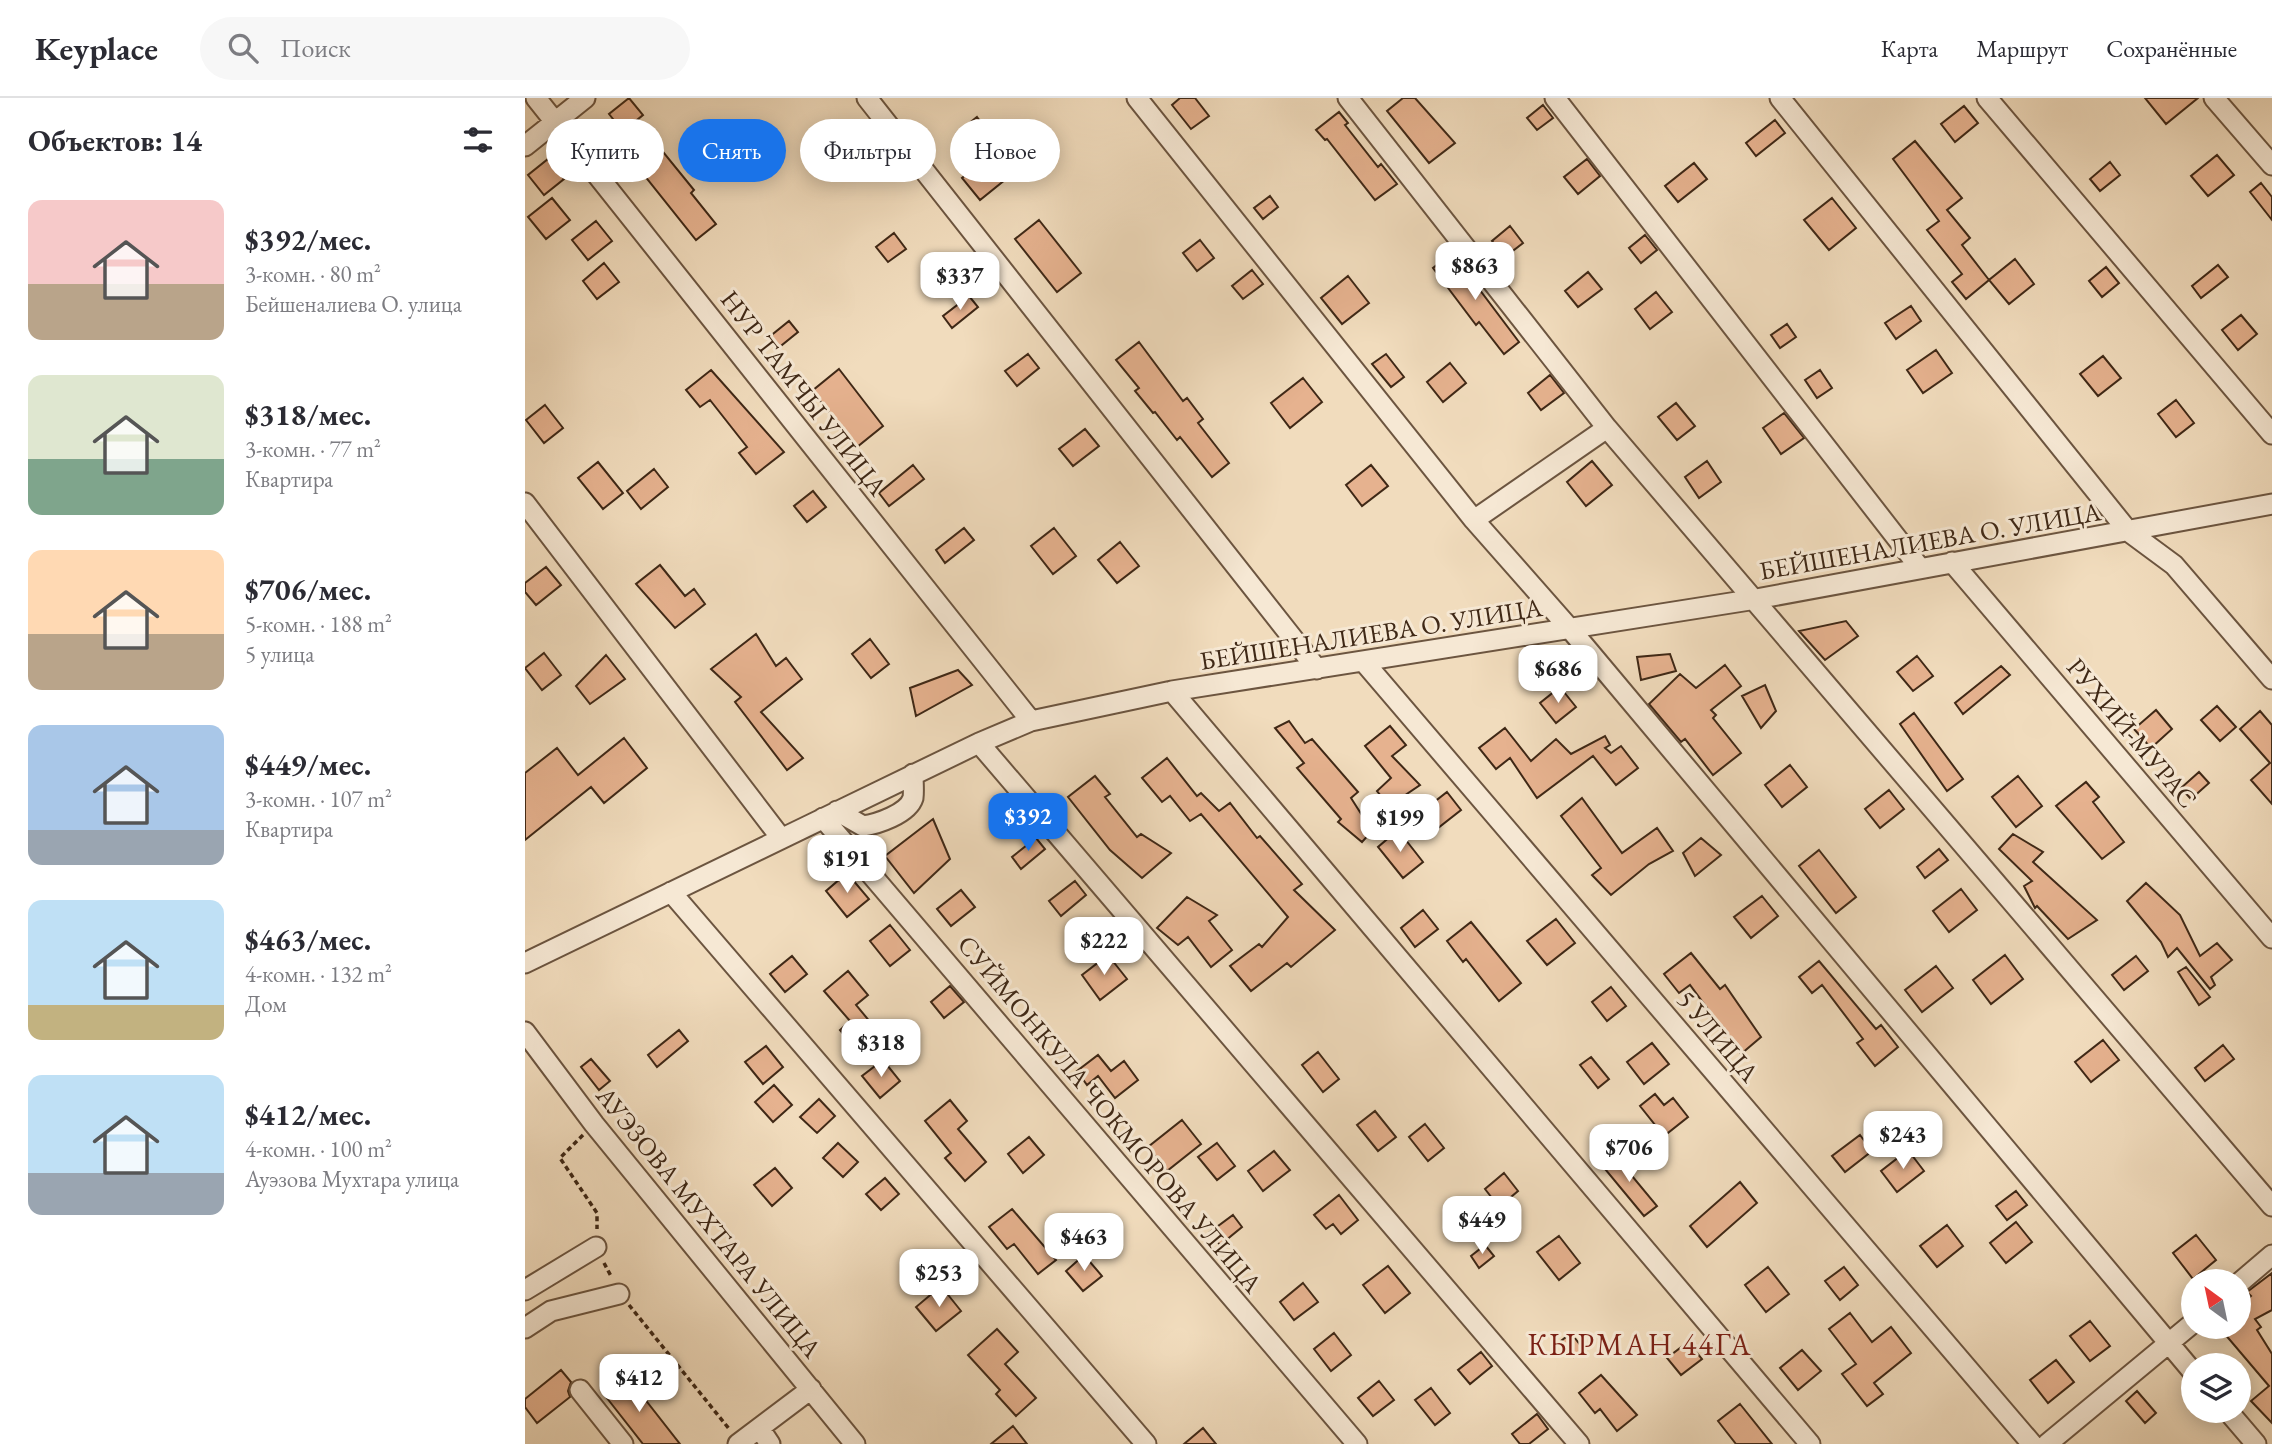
<!DOCTYPE html>
<html lang="ru">
<meta charset="utf-8">
<style>
body{margin:0;font-family:"EB Garamond",serif;background:#f7f7f7;color:#2b2b33;height:100vh;display:flex;flex-direction:column;font-size:26px;white-space:nowrap}
*{box-sizing:border-box;margin:0}
p{font-size:23px;color:#7c7c81}
.icon{flex:none;width:38px;height:38px;fill:none;stroke:currentColor;stroke-width:2;stroke-linecap:round;stroke-linejoin:round}
.map{position:relative;flex:1;overflow:hidden}
.sheet{display:flex;flex-direction:column;background:#fff;width:525px}
.sheet>*{flex:none}
.guide{position:absolute;left:21px;top:21px;width:665px;height:63px;display:flex;gap:14px}
.needle{width:46px;rotate:327deg}
.tools{position:absolute;left:1656px;top:1171px;display:grid;gap:14px}
.tools a{display:grid;place-items:center;width:70px;height:70px;border-radius:50%;background:#fff;box-shadow:0 4px 18px #0003;font-size:35px}
.price{position:absolute;translate:-50% -60px;padding:0 16px;border-radius:14px;background:#fff;color:#222;font-size:23px;line-height:46px;filter:drop-shadow(0 2px 4px #0008)}
.price::after{content:'';position:absolute;left:50%;top:42px;width:21px;height:16px;margin-left:-10px;background:inherit;clip-path:polygon(0 0,100% 0,50% 100%)}
.price.on{background:#1a73e8;color:#fff}
ul{padding:0;list-style:none}
li{display:flex;align-items:center;gap:21px;height:175px;padding:0 28px}
li span{display:grid;place-items:center;flex:none;width:196px;height:140px;border-radius:14px;color:#555}
li>.icon{margin-inline-start:auto}
span .icon{width:84px;height:84px;fill:#fffc;stroke-width:1}
li b{font-size:30px}
h2{display:flex;justify-content:space-between;align-items:center;height:84px;padding:0 28px;font-size:30px}
.chip{padding:0 24px;border-radius:32px;background:#fff;box-shadow:0 4px 18px #0003;font-size:24px;line-height:63px}
.chip.on{background:#1a73e8;color:#fff}
header{display:flex;align-items:center;gap:42px;box-sizing:border-box;height:98px;padding:0 35px;background:#fff;border-bottom:2px solid #e1e1e2}
header strong{font-size:33px}
nav{display:flex;gap:38px;margin-inline-start:auto;font-size:24px}
.search{width:490px;height:63px;background:#f7f7f7;display:flex;align-items:center;gap:18px;box-sizing:border-box;padding:0 24px;border-radius:38px;color:#7c7c81;font-size:26px}
main{display:flex;flex:1;min-height:0}
.map>svg:first-child{display:block}
</style>
<header>
<strong>Keyplace</strong>
<div class="search"><svg class="icon" aria-label="search" viewBox="0 0 24 24"><circle cx="10" cy="10" r="6"/><path d="M15 15l6 6"/></svg>Поиск</div>
<nav><a>Карта</a><a>Маршрут</a><a>Сохранённые</a></nav>
</header>
<main>
<section class="sheet">
<h2>Объектов: 14<svg class="icon" aria-label="filters" viewBox="0 0 24 24"><path d="M4 7h16M4 17h16"/><circle cx="9" cy="7" r="2"/><circle cx="15" cy="17" r="2"/></svg></h2>
<ul>
<li><span style="background:linear-gradient(#f6c9c9 60%,#b9a48a 0)"><svg class="icon" aria-label="home" viewBox="0 0 24 24"><path d="M3 11l9-7 9 7M6 9v11h12V9"/></svg></span><div><b>$392/мес.</b><p>3-комн. · 80 m²</p><p>Бейшеналиева О. улица</p></div></li>
<li><span style="background:linear-gradient(#dfe7d0 60%,#7fa58c 0)"><svg class="icon" aria-label="home" viewBox="0 0 24 24"><path d="M3 11l9-7 9 7M6 9v11h12V9"/></svg></span><div><b>$318/мес.</b><p>3-комн. · 77 m²</p><p>Квартира</p></div></li>
<li><span style="background:linear-gradient(#ffd9b3 60%,#b9a48a 0)"><svg class="icon" aria-label="home" viewBox="0 0 24 24"><path d="M3 11l9-7 9 7M6 9v11h12V9"/></svg></span><div><b>$706/мес.</b><p>5-комн. · 188 m²</p><p>5 улица</p></div></li>
<li><span style="background:linear-gradient(#a9c7e8 75%,#9aa5b1 0)"><svg class="icon" aria-label="home" viewBox="0 0 24 24"><path d="M3 11l9-7 9 7M6 9v11h12V9"/></svg></span><div><b>$449/мес.</b><p>3-комн. · 107 m²</p><p>Квартира</p></div></li>
<li><span style="background:linear-gradient(#bfe0f5 75%,#c2b280 0)"><svg class="icon" aria-label="home" viewBox="0 0 24 24"><path d="M3 11l9-7 9 7M6 9v11h12V9"/></svg></span><div><b>$463/мес.</b><p>4-комн. · 132 m²</p><p>Дом</p></div></li>
<li><span style="background:linear-gradient(#bfe0f5 70%,#9aa5b1 0)"><svg class="icon" aria-label="home" viewBox="0 0 24 24"><path d="M3 11l9-7 9 7M6 9v11h12V9"/></svg></span><div><b>$412/мес.</b><p>4-комн. · 100 m²</p><p>Ауэзова Мухтара улица</p></div></li>
</ul>
</section>
<div class="map">
<svg width="1747" height="1346" viewBox="0 0 1747 1346">
<rect width="100%" height="100%" fill="#f1dcbd"/>
<filter id="stains"><feTurbulence type="fractalNoise" baseFrequency=".00286" numOctaves="4"/><feColorMatrix values="0 0 0 0 .2 0 0 0 0 .09 0 0 0 0 .02 0 0 0 .5 -.17"/></filter>
<radialGradient id="worn" r=".72"><stop offset=".6" stop-color="#630" stop-opacity="0"/><stop offset="1" stop-color="#630" stop-opacity=".3"/></radialGradient>
<path fill="#e6b28f" stroke="#3f2816" stroke-width="2" d="M104 0 118 17 112 22 169 92 166 95 191 126 171 142 100 53 108 46 84 16Z
M655 0H670L684 18 666 31 647 7Z
M878 0H890L930 45 904 65 862 13Z
M1620 0H1673L1641 26Z
M1018 7 1028 20 1012 32 1002 20Z
M1439 8 1453 25 1430 44 1416 26Z
M814 14 823 25 820 27 853 69 856 66 872 86 850 102 802 41 800 42 791 32Z
M452 19 467 38 447 53 432 35Z
M1250 22 1260 35 1231 58 1221 45Z
M324 23 339 41 315 60 301 42Z
M1390 43 1437 100 1422 112 1445 140 1437 147 1464 182 1441 201 1427 184 1437 176 1402 132 1414 123 1368 61Z
M1692 57 1709 77 1683 98 1666 78Z
M463 59 481 81 455 102 437 80Z
M23 61 39 81 19 97 3 77Z
M1062 61 1075 78 1053 96 1039 79Z
M1585 64 1595 77 1575 93 1565 81Z
M1169 65 1182 81 1153 104 1140 88Z
M1736 85 1747 99V122L1725 94Z
M745 98 753 109 738 121 729 110Z
M27 100 45 122 21 141 3 119Z
M1307 100 1331 130 1304 152 1279 122Z
M514 122 556 175 532 194 490 141Z
M71 123 87 143 63 162 47 142Z
M985 128 998 145 980 159 967 143Z
M369 135 381 151 363 164 351 149Z
M1120 137 1132 152 1116 165 1104 150Z
M675 142 689 160 672 173 658 155Z
M927 155 994 244 979 256 954 224 951 227 908 170Z
M1490 161 1509 186 1484 206 1464 182Z
M79 165 94 184 72 201 58 183Z
M1693 167 1703 179 1676 200 1667 188Z
M1581 169 1594 185 1577 199 1564 183Z
M727 172 738 186 718 201 707 188Z
M1063 174 1077 191 1053 209 1040 193Z
M823 178 844 205 817 226 796 200Z
M1131 194 1147 214 1125 231 1110 211Z
M444 198 453 209 427 230 418 218Z
M1386 208 1396 223 1371 241 1360 225Z
M1716 217 1732 236 1713 252 1697 232Z
M264 223 273 234 252 251 243 240Z
M1262 226 1271 239 1255 250 1246 237Z
M614 244 658 303 662 300 678 321 673 325 704 365 687 379 655 339 652 342 630 314 628 315 610 293 614 290 591 262Z
M1411 252 1427 275 1398 295 1382 272Z
M503 256 514 270 492 288 480 273Z
M861 256 879 279 866 289 847 266Z
M1578 258 1596 280 1573 298 1555 276Z
M925 265 941 285 918 304 902 284Z
M314 271 358 328 332 349 287 293Z
M186 272 259 354 231 376 214 355 222 349 185 302 175 309 161 292Z
M1295 272 1307 290 1292 300 1280 282Z
M1025 277 1039 295 1016 312 1003 295Z
M778 280 797 304 765 330 746 305Z
M1651 302 1669 325 1651 339 1633 316Z
M1151 305 1170 328 1152 342 1133 319Z
M20 307 38 330 19 345 1 322Z
M1259 315 1279 340 1256 356 1238 330Z
M560 331 574 348 548 368 534 351Z
M1067 363 1087 387 1061 408 1042 384Z
M1182 363 1196 384 1174 400 1160 379Z
M73 364 98 395 78 411 53 380Z
M388 367 399 381 364 408 354 395Z
M846 367 863 388 837 408 821 387Z
M129 371 143 389 116 411 102 393Z
M288 393 301 409 282 424 269 408Z
M439 430 449 442 420 465 411 452Z
M529 430 551 458 528 476 506 448Z
M595 444 614 468 592 485 573 462Z
M135 467 160 498 169 491 180 506 150 530 111 486Z
M21 469 36 487 11 507 0 494V485Z
M1321 523 1333 538 1300 562 1274 533Z
M231 536 251 568 261 560 277 581 236 614 278 660 262 672 210 604 216 599 186 571Z
M345 541 364 566 346 580 327 556Z
M19 555 36 577 17 592 0 570Z
M1145 556 1151 573 1116 582 1112 559Z
M81 557 100 581 65 606 51 588Z
M1392 558 1408 578 1388 593 1372 574Z
M1200 567 1216 588 1186 612 1191 617 1188 620 1216 655 1188 677 1160 641 1156 644 1124 606 1155 576 1171 590Z
M1476 568 1485 577 1438 616 1430 605Z
M433 572 447 587 391 618 385 590Z
M1240 587 1251 613 1236 630 1217 598Z
M1035 589 1051 609 1031 625 1015 605Z
M1692 608 1711 629 1695 643 1676 622Z
M1631 612 1647 631 1626 650 1609 631Z
M1735 613 1747 627V706L1726 682 1745 665 1715 631Z
M1389 615 1438 681 1422 693 1375 626Z
M764 623 780 645 787 641 833 694 826 700 847 733 837 744 813 724 816 721 772 670 779 665 750 630Z
M865 628 881 647 867 658 895 687 864 708 852 693 866 680 840 648Z
M980 630 1006 663 1031 641 1046 656 1080 638 1085 647 1080 650 1086 655 1096 648 1113 670 1091 687 1068 658 1012 700 985 660 971 671 954 650Z
M99 640 122 670 79 705 66 689 0 742V675L32 650 53 677Z
M642 660 672 698 676 695 694 713 705 705 732 740 735 738 777 786 769 792 810 832 766 869 762 865 726 893 705 868 734 846 737 849 763 819 676 716 665 723 645 698 637 704 617 680Z
M1265 667 1282 689 1257 709 1240 687Z
M1674 674 1684 685 1666 701 1656 690Z
M570 678 585 696 580 699 612 739 616 736 646 755 617 780 585 752 543 699Z
M1493 678 1517 708 1491 729 1467 699Z
M1561 684 1574 699 1568 704 1599 744 1577 761 1531 708Z
M1364 692 1379 711 1355 730 1340 711Z
M922 694 936 712 913 730 899 712Z
M1057 700 1097 755 1132 730 1148 753 1124 766 1086 797 1067 777 1076 770 1036 718Z
M408 721 425 761 389 795 360 758Z
M873 732 898 764 878 780 853 749Z
M1488 736 1518 754 1508 764 1572 822 1543 841 1512 808 1510 810 1499 788 1507 783 1474 751Z
M511 740 520 751 496 771 487 759Z
M1176 740 1196 757 1170 778 1158 755Z
M1414 751 1423 762 1400 780 1392 769Z
M1294 752 1331 799 1311 815 1274 768Z
M322 775 344 801 322 819 301 793Z
M550 783 561 797 536 818 524 803Z
M1621 785 1655 817 1675 858 1692 845 1707 862 1686 879 1690 887 1685 891 1652 850 1643 859 1636 844 1602 803Z
M1436 791 1452 812 1424 834 1408 813Z
M436 792 450 809 426 828 412 811Z
M1237 798 1253 818 1226 840 1209 819Z
M662 799 692 817 684 823 707 852 686 869 663 839 653 847 632 830Z
M898 812 913 831 890 849 876 830Z
M1031 821 1050 845 1022 867 1002 843Z
M946 824 996 885 974 903 941 861 938 864 922 843Z
M365 827 385 852 365 868 345 843Z
M1166 855 1195 891 1200 887 1236 939 1216 956 1165 887 1154 895 1139 876Z
M583 857 602 881 575 902 557 877Z
M1480 857 1498 881 1466 906 1448 882Z
M267 858 282 876 260 894 245 876Z
M1611 858 1623 873 1599 892 1587 877Z
M1294 863 1351 931 1356 927 1373 949 1350 968 1332 945 1338 941 1297 887 1287 895 1274 879Z
M1411 868 1428 890 1397 914 1380 892Z
M1661 869 1685 899 1674 907 1653 874Z
M323 873 343 897 331 907 351 931 329 949 315 932 325 923 299 893Z
M425 888 439 904 419 920 406 904Z
M1086 889 1101 908 1082 923 1067 904Z
M154 932 163 943 132 969 123 957Z
M1578 942 1594 962 1566 984 1550 964Z
M1127 945 1144 966 1119 986 1102 964Z
M1698 947 1709 961 1680 983 1670 970Z
M241 948 258 969 238 986 220 964Z
M793 954 814 981 798 994 777 967Z
M573 957 586 973 599 963 613 982 590 1000 573 978 562 987 552 973Z
M1066 959 1084 981 1073 990 1055 967Z
M66 961 85 983 74 992 56 969Z
M358 962 375 983 355 1000 337 978Z
M249 987 267 1007 248 1024 230 1004Z
M1130 996 1139 1007 1148 1000 1163 1019 1139 1038 1115 1008Z
M294 1001 310 1018 292 1035 275 1019Z
M425 1002 442 1023 433 1031 461 1064 440 1083 420 1060 426 1055 400 1023Z
M850 1013 871 1039 853 1053 832 1027Z
M657 1022 676 1046 642 1073 623 1049Z
M900 1026 919 1050 903 1063 884 1039Z
M1335 1037 1347 1053 1320 1074 1307 1058Z
M504 1039 519 1057 498 1075 483 1056Z
M313 1045 333 1064 318 1079 298 1060Z
M692 1045 710 1068 692 1082 673 1059Z
M1383 1052 1399 1073 1372 1094 1356 1073Z
M749 1053 765 1072 738 1093 723 1073Z
M1088 1055 1132 1108 1119 1118 1075 1065Z
M250 1070 267 1090 247 1108 229 1087Z
M979 1075 993 1093 974 1109 960 1091Z
M360 1080 374 1096 356 1112 341 1096Z
M1215 1084 1232 1105 1182 1149 1165 1128Z
M1491 1093 1502 1107 1482 1122 1471 1108Z
M814 1097 833 1122 816 1136 808 1126 801 1131 789 1117Z
M487 1111 531 1162 513 1176 489 1146 482 1151 464 1129Z
M708 1117 717 1129 695 1147 685 1134Z
M1491 1124 1507 1144 1481 1165 1465 1145Z
M1422 1127 1438 1148 1412 1169 1395 1148Z
M1671 1137 1691 1162 1668 1181 1648 1155Z
M1034 1138 1055 1165 1034 1182 1012 1154Z
M960 1147 969 1158 954 1170 946 1158Z
M559 1157 577 1178 558 1193 541 1173Z
M863 1168 885 1195 860 1215 838 1187Z
M1243 1169 1264 1196 1241 1214 1220 1187Z
M1319 1169 1333 1187 1315 1202 1300 1183Z
M1747 1175V1212L1730 1221 1736 1229 1732 1232 1747 1256V1325L1726 1303 1744 1288 1693 1228H1713V1210L1726 1198 1722 1194Z
M778 1185 793 1204 769 1222 755 1204Z
M416 1188 436 1213 411 1233 391 1209Z
M1325 1215 1347 1244 1366 1229 1386 1255 1349 1285 1358 1296 1342 1308 1317 1276 1331 1266 1304 1231Z
M1565 1223 1585 1248 1565 1263 1545 1238Z
M472 1231 493 1254 480 1266 511 1300 491 1318 471 1296 475 1292 443 1257Z
M809 1235 826 1257 806 1273 789 1251Z
M1046 1235 1059 1252 1049 1259 1036 1243Z
M1163 1244 1177 1261 1156 1277 1142 1260Z
M1277 1252 1296 1273 1273 1292 1255 1270Z
M956 1254 967 1268 945 1286 933 1272Z
M1531 1262 1549 1284 1523 1305 1505 1282Z
M36 1272 46 1284 43 1293 45 1299 12 1325 0 1309V1301Z
M101 1277 155 1346H118L78 1295Z
M1076 1277 1112 1317 1092 1333 1075 1311 1070 1315 1054 1295Z
M854 1283 869 1302 848 1318 833 1300Z
M906 1290 925 1315 910 1327 890 1302Z
M1612 1293 1631 1315 1620 1325 1601 1303Z
M1215 1306 1247 1346H1211L1193 1323Z
M1012 1316 1023 1331 1004 1346H995L987 1336Z
M488 1328 502 1346H466Z
M678 1330 691 1346H659Z"/>
<g fill="none" stroke-linecap="round" stroke-linejoin="round">
<g stroke="#6c5540" stroke-width="23">
<path id="minor" d="M11 0 506 623
M342 0 792 571
M612 0 949 422 1046 532 1668 1274
M823 0 1082 330 1747 1108
M1030 0 1395 470
M1255 0 1603 433 1649 467 1747 581
M1462 0 1747 336
M1689 0 1747 67
M0 48 60 0
M0 405 256 740
M949 422 1082 330
M1427 464 1747 840
M839 564 1507 1346
M647 593 1285 1346
M454 645 1054 1346
M312 713 338 728C352 726 383 716 388 700 389 693 388 684 388 676
M298 720 832 1346
M146 794 621 1346
M0 865 454 645 506 623 647 593 1231 501 1747 406
M0 934 69 1026 330 1346
M1713 1186 1747 1157
M0 1192 71 1149
M0 1230 26 1213 94 1196
M55 1292 98 1346
M1702 1312 1731 1346
M235 1331 245 1346
M213 1346 286 1291
M1522 1346 1668 1225"/>
</g>
<path stroke="#3f2816" stroke-width="3.5" stroke-dasharray="5 3.5" stroke-linecap="butt" d="M58 1037 35 1060 72 1115V1131
M79 1165 87 1180
M104 1207 205 1332"/>
<use href="#minor" stroke="#f6e8d4" stroke-width="19"/>
</g>
<g text-anchor="middle" dominant-baseline="central" stroke-width="6" stroke-linejoin="round" paint-order="stroke">
<g font-size="26" fill="#3f2816" stroke="#f6e8d4">
<text transform="translate(279 295) rotate(52)">НУР ТАМЧЫ УЛИЦА</text>
<text transform="translate(1405 443) rotate(-10)">БЕЙШЕНАЛИЕВА О. УЛИЦА</text>
<text transform="translate(846 536) rotate(-9)">БЕЙШЕНАЛИЕВА О. УЛИЦА</text>
<text transform="translate(1607 635) rotate(50)">РУХИЙ-МУРАС</text>
<text transform="translate(1193 938) rotate(50)">5 УЛИЦА</text>
<text transform="translate(585 1016) rotate(50)">СУЙМОНКУЛА ЧОКМОРОВА УЛИЦА</text>
<text transform="translate(184 1124) rotate(51)">АУЭЗОВА МУХТАРА УЛИЦА</text>
</g>
<g font-size="30" letter-spacing="2" fill="#7a1f14" stroke="#f6e8d4">
<text x="1115" y="1246">КЫРМАН 44ГА</text>
</g>
</g>
<rect width="100%" height="100%" filter="url(#stains)"/>
<rect width="100%" height="100%" fill="url(#worn)"/>
</svg>
<div class="tools">
<a><svg class="needle" viewBox="-14 -14 28 28"><path d="M0-13l5 13h-10z" fill="#e53935"/><path d="M0 13l5-13h-10z" fill="#7c7c81"/></svg></a>
<a><svg class="icon" aria-label="layers" viewBox="0 0 24 24"><path d="M12 4l9 5-9 5-9-5zM3 14l9 5 9-5"/></svg></a>
</div>
<b class="price" style="left:950px;top:204px">$863</b>
<b class="price" style="left:435px;top:214px">$337</b>
<b class="price" style="left:1033px;top:607px">$686</b>
<b class="price on" style="left:503px;top:755px">$392</b>
<b class="price" style="left:875px;top:756px">$199</b>
<b class="price" style="left:322px;top:797px">$191</b>
<b class="price" style="left:579px;top:879px">$222</b>
<b class="price" style="left:356px;top:981px">$318</b>
<b class="price" style="left:1378px;top:1073px">$243</b>
<b class="price" style="left:1104px;top:1086px">$706</b>
<b class="price" style="left:957px;top:1158px">$449</b>
<b class="price" style="left:559px;top:1175px">$463</b>
<b class="price" style="left:414px;top:1211px">$253</b>
<b class="price" style="left:114px;top:1316px">$412</b>
<div class="guide">
<a class="chip">Купить</a>
<a class="chip on">Снять</a>
<a class="chip">Фильтры</a>
<a class="chip">Новое</a>
</div>
</div>
</main>
